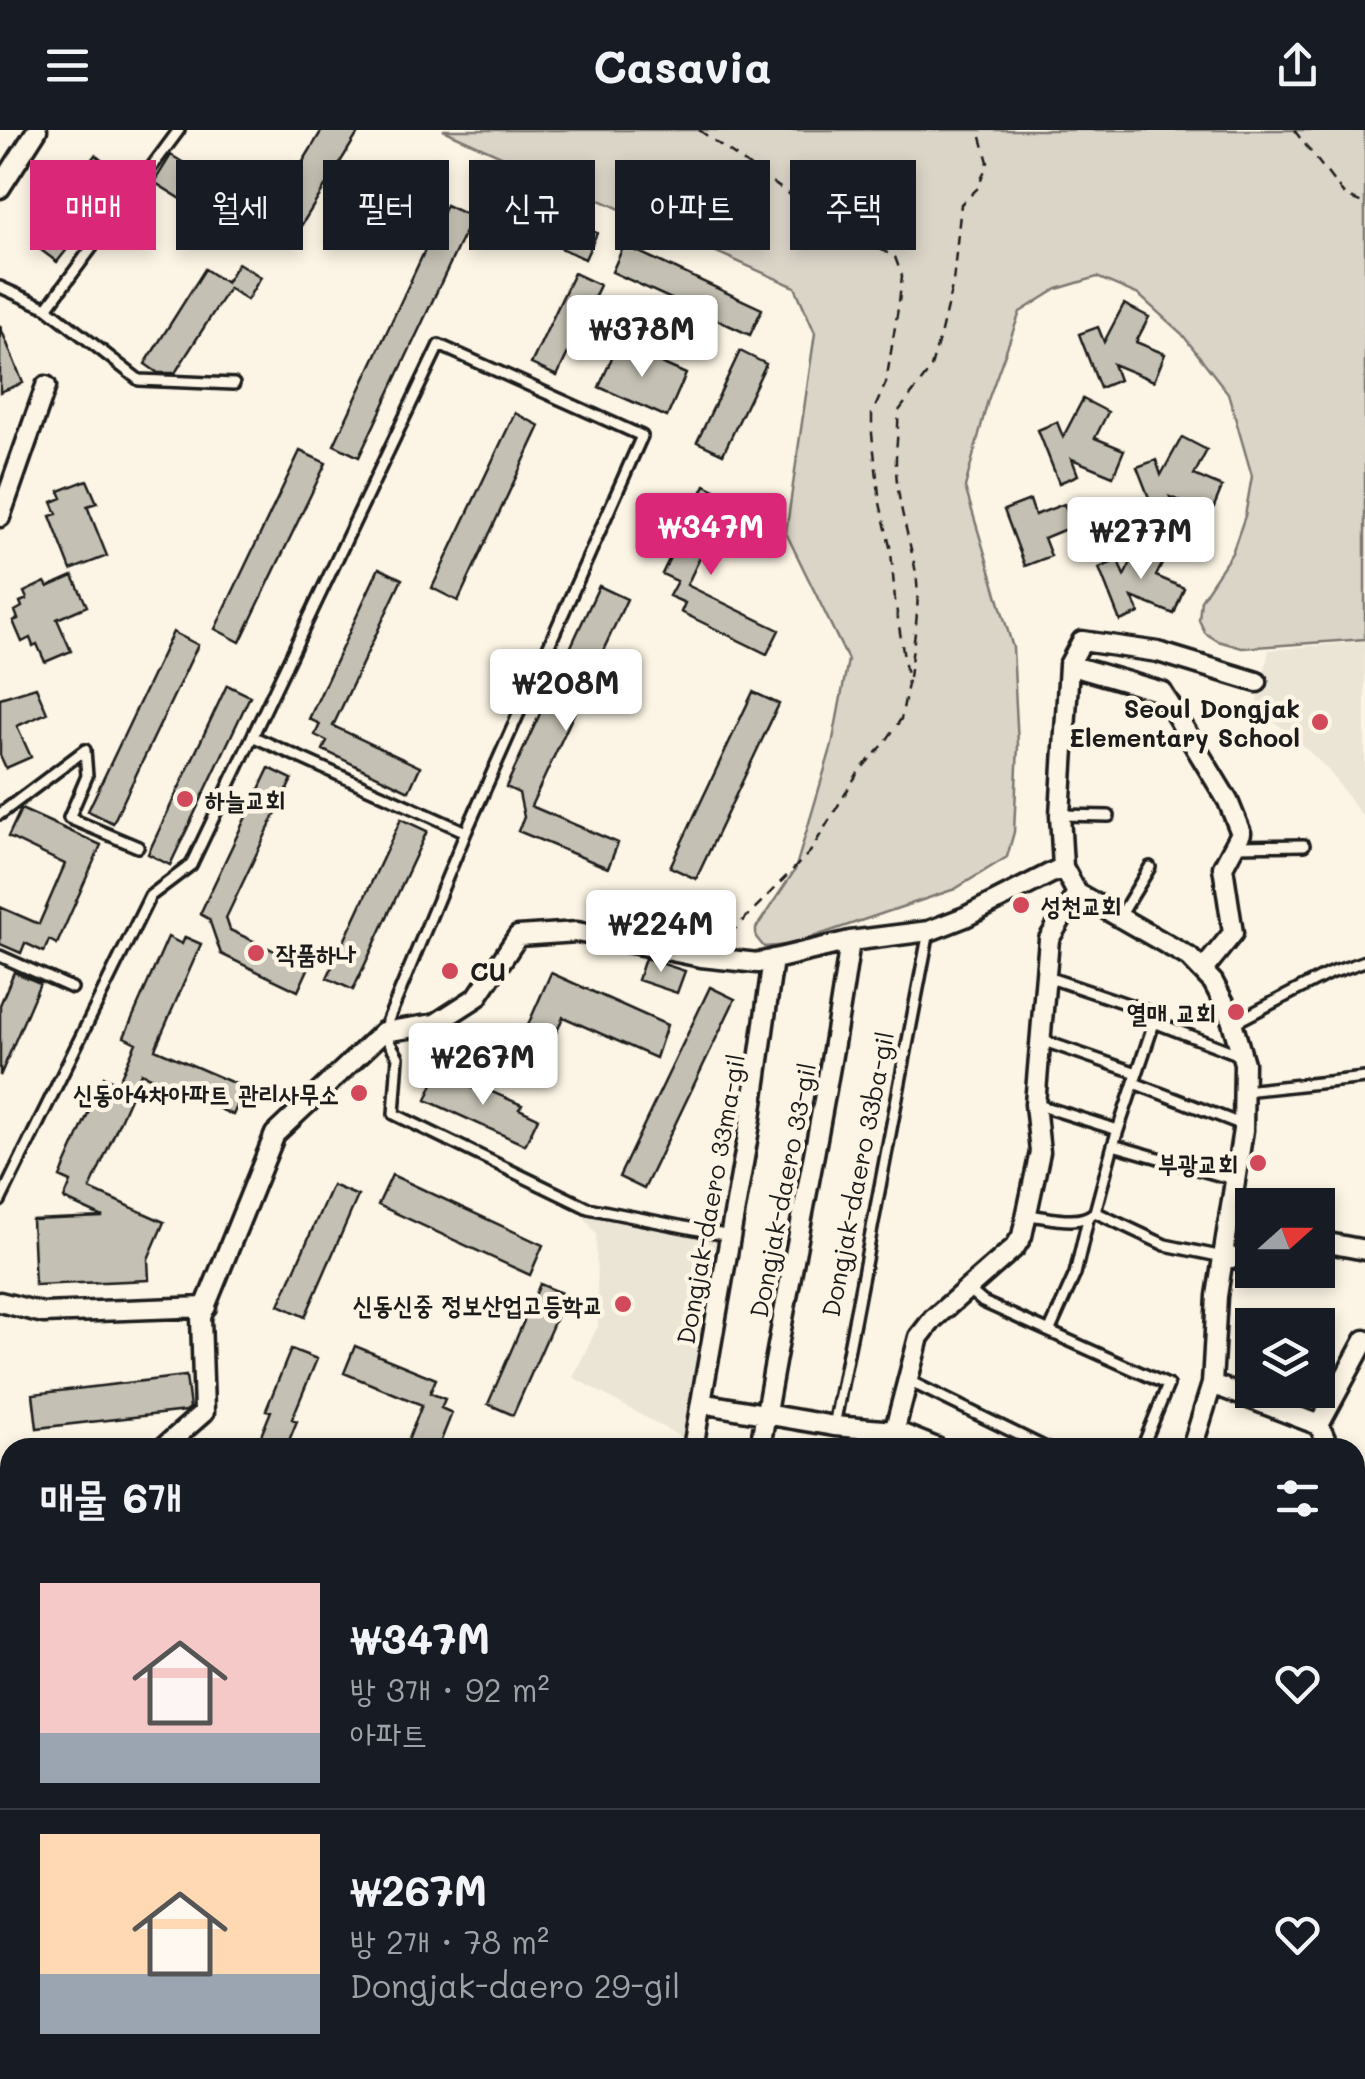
<!DOCTYPE html>
<html lang="ko">
<meta charset="utf-8">
<style>
body{margin:0;font-family:Mali,"Poor Story",sans-serif;background:#242831;color:#f1f3f6;height:100vh;display:flex;flex-direction:column;font-size:38px;white-space:nowrap}
*{box-sizing:border-box;margin:0}
p{font-size:32px;color:#9ea1a6}
.icon{flex:none;width:55px;height:55px;fill:none;stroke:currentColor;stroke-width:2;stroke-linecap:round;stroke-linejoin:round}
.map{position:relative;flex:1;overflow:hidden}
.details{position:absolute;left:0px;top:1308px;width:1365px;height:642px;display:flex;flex-direction:column;background:#171b24;border-radius:30px 30px 0 0;box-shadow:0 5px 15px #0003}
.details>*{flex:none}
.top-card{position:absolute;left:30px;top:30px;width:1305px;height:90px;display:flex;gap:20px}
.needle{width:65px;rotate:69deg}
.controls{position:absolute;left:1235px;top:1058px;display:grid;gap:20px}
.controls a{display:grid;place-items:center;width:100px;height:100px;border-radius:0px;background:#171b24;box-shadow:0 5px 15px #0003;font-size:50px}
.price{position:absolute;translate:-50% -85px;padding:0 22px;border-radius:10px;background:#fff;color:#222;font-size:32px;line-height:65px;filter:drop-shadow(0 2px 5px #0008)}
.price::after{content:'';position:absolute;left:50%;top:60px;width:30px;height:22px;margin-left:-15px;background:inherit;clip-path:polygon(0 0,100% 0,50% 100%)}
.price.selected{background:#db2777;color:#fff}
ul{padding:0;list-style:none}
li{display:flex;align-items:center;gap:30px;height:250px;padding:0 40px}
li+li{border-top:2px solid #363941}
li span{display:grid;place-items:center;flex:none;width:280px;height:200px;border-radius:0px;color:#555}
li>.icon{margin-inline-start:auto}
span .icon{width:120px;height:120px;fill:#fffc;stroke-width:1}
li b{font-size:42px}
h2{display:flex;justify-content:space-between;align-items:center;height:120px;padding:0 40px;font-size:42px}
.chip{padding:0 35px;border-radius:0px;background:#171b24;box-shadow:0 5px 15px #0003;font-size:35px;line-height:90px}
.chip.selected{background:#db2777;color:#fff}
header{display:flex;justify-content:space-between;align-items:center;height:130px;padding:0 40px;background:#171b24;font-size:45px;font-weight:700}
.map>svg:first-child{display:block}
</style>
<header><svg class="icon" aria-label="menu" viewBox="0 0 24 24"><path d="M4 6h16M4 12h16M4 18h16"/></svg>Casavia<svg class="icon" aria-label="share" viewBox="0 0 24 24"><path d="M12 15V3M7 8l5-5 5 5M5 13v7h14v-7"/></svg></header>
<div class="map">
<svg width="1365" height="1949" viewBox="0 0 1365 1949">
<rect width="100%" height="100%" fill="#fcf5e5"/>
<filter id="ink" filterUnits="userSpaceOnUse"><feTurbulence type="fractalNoise" baseFrequency=".01" numOctaves="2"/><feDisplacementMap in="SourceGraphic" scale="20" xChannelSelector="R" yChannelSelector="G"/><feConvolveMatrix kernelMatrix="1 2 1 2 8 2 1 2 1" color-interpolation-filters="sRGB"/></filter>
<g filter="url(#ink)">
<path fill="#ebe5d6" d="M1365 511V690L1328 640 1293 606 1256 578 1269 520Z
M583 1085 721 1111 688 1311 573 1247 598 1196 596 1104Z
M1365 1642V1949H1080V1940H1355V1646Z"/>
<path fill="#dbd5c8" stroke="#7c7872" stroke-width="2.5" d="M443 0H1365V509L1242 518 1218 511 1205 503 1199 490 1201 470 1232 423 1245 386 1252 346 1228 263 1182 204 1139 165 1097 147 1057 159 1020 182 988 270 965 357 1013 518 1018 615 1014 702 1007 727 955 759 789 815 764 817 756 807V798L795 740 832 615 848 530 786 403 815 203 795 157Z
M1166 1940H1309L1284 1949H1169Z"/>
<path fill="#c4c0b3" stroke="#1c1c1c" stroke-width="2.5" d="M322 0H360L296 104 269 88Z
M95 25 119 44 86 86 91 89 57 132 33 114 67 70 63 66Z
M171 25 224 58 207 85 154 52Z
M505 61 597 103 585 129 493 87Z
M446 75 472 87 359 327 334 315Z
M624 115 762 179 750 205 612 142Z
M238 133 261 147 247 170 229 158 175 243H158L145 234 205 139 226 153Z
M574 143 600 155 557 246 531 234Z
M1124 174 1149 187 1136 212 1165 224 1154 251 1113 234 1119 250 1100 258 1079 204 1098 197 1104 212Z
M0 196 23 253 0 262Z
M618 214 686 244 667 287 599 257Z
M740 221 766 234 723 324 697 312Z
M1083 269 1108 282 1095 308 1124 320 1113 346 1072 329 1078 345 1059 353 1038 300 1057 292 1063 307Z
M515 283 540 296 458 471 432 458Z
M1182 307 1207 320 1194 345 1222 357 1211 384 1170 367 1177 383 1158 391 1137 337 1156 330 1161 345Z
M300 321 326 333 240 512 215 499Z
M87 350 97 373 87 376 107 426 71 440 50 386 57 384 52 372 62 368 59 361Z
M705 355 729 367 687 455 779 500 767 524 681 482 685 473 669 466 677 451 662 444Z
M1030 370 1035 385 1064 374 1073 396 1044 408 1051 426 1025 436 1004 380Z
M1144 407 1169 420 1156 446 1184 458 1174 484 1132 467 1139 483 1120 491 1099 438 1118 430 1124 446Z
M379 438 402 449 333 596 420 637 409 661 323 620 327 611 315 605 320 594 309 589Z
M73 446 87 476 57 489 71 521 45 532 37 514 33 516 30 508 22 512 13 491 18 489 15 481 22 477 20 472 27 469 24 462 45 452 48 457Z
M599 456 627 469 531 676 618 713 608 738 518 701 524 687 519 663 506 657Z
M173 502 198 515 113 693 88 681Z
M227 555 250 566 170 735 148 724Z
M36 557 47 583 17 596 31 627 6 638 0 625V568Z
M753 562 779 574 696 749 670 737Z
M269 638 292 649 226 788 230 800 309 837 298 861 221 824 209 789 200 784Z
M21 679 101 715 57 814 49 810 44 822 25 813 21 823 0 814V777L39 794 65 734 8 707Z
M401 689 427 701 353 860 327 848Z
M168 807 182 814 185 807 201 814 155 919 245 958 233 985 141 943 90 1059 164 1092 148 1129 149 1150 35 1155 32 1090 103 1087 64 1069 71 1052 60 1047 104 947 118 953 136 913 124 907Z
M645 828 685 841 677 863 638 850Z
M14 842 40 853 0 946V875Z
M551 843 667 895 656 928 563 887 542 936 515 924Z
M710 857 735 869 644 1059 619 1047Z
M438 942 488 965 490 961 522 975 519 979 538 988 525 1015 426 970Z
M392 1045 543 1115 530 1145 378 1075Z
M332 1055 358 1066 305 1187 279 1175Z
M540 1154 566 1165 513 1285 488 1274Z
M355 1216 436 1249 430 1263 445 1269 441 1278 452 1283 438 1318H405L422 1275 344 1243Z
M291 1219 317 1229 292 1289 297 1291 286 1318H256L271 1281 266 1280Z
M186 1246 190 1278 186 1281 37 1298 33 1264Z"/>
<g fill="none" stroke-linecap="round" stroke-linejoin="round">
<g stroke="#1c1c1c" stroke-width="16">
<path id="lane" d="M179 0 47 178 139 250 234 254
M0 157 47 178
M254 607 466 702
M85 620 87 646 69 688 138 717
M0 684 85 620
M1060 685 1109 686
M1236 716 1304 715
M1119 788 1150 737
M0 826 72 858
M1044 846 1157 884 1113 1015 1095 1082
M1154 892 1240 925
M1232 894 1328 844 1365 831
M1041 910 1137 943
M1134 953 1243 995
M1244 961 1365 948
M1035 974 1118 1000
M1113 1015 1236 1050
M0 1071 150 766 191 735 439 215 642 306 466 702 383 902 398 927 394 984 588 1078 730 1106
M1028 1085C1049 1087 1078 1097 1095 1082L1165 1115 1223 1127
M969 1160 983 1172 1168 1255 1142 1318
M1050 1200 1075 1144 1088 1089
M909 1251 1046 1318
M834 1296 929 801
M1355 1906 1360 1918 1365 1920
M814 1949 821 1940
M1360 1949 1365 1942"/>
</g>
<g stroke="#1c1c1c" stroke-width="25">
<path id="street" d="M0 58 37 0
M0 387 46 256
M1069 535 1162 562 1228 671 1241 703 1223 737 1233 803 1203 840
M1063 737 1077 763 1189 827 1213 852 1229 882 1244 933 1243 1000 1217 1166 1212 1254 1192 1318
M1318 1116 1328 1113 1365 1120
M1223 1127 1252 1129
M0 1172 43 1183 206 1177
M1212 1254 1319 1295
M701 1273 834 1296 895 1301 937 1318
M1319 1295 1365 1210
M1319 1295 1329 1318
M163 1318 204 1282 201 1187 275 1004 383 902 435 894 477 867 518 806 577 802 701 827 758 833 850 811 929 801 965 787 1063 737 1060 685 1069 535 1082 511 1158 522 1257 552
M693 1318 751 988 773 829
M760 1318C788 1148 826 981 850 811
M890 1318 919 1207 933 1189 1015 1117 1022 1106 1040 1022 1035 974 1049 809 1077 763
M1355 1375 1365 1397
M0 1536H10
M0 1645 10 1672
M8 1672 10 1706
M0 1912 10 1887
M148 1940 149 1949
M289 1940 292 1949
M407 1940 408 1949
M987 1940 990 1949
M1076 1940 1077 1949
M321 1949 358 1940
M660 1949 661 1940"/>
</g>
<path stroke="#1c1c1c" stroke-width="2.5" stroke-dasharray="10 8" stroke-linecap="butt" d="M699 0 825 90 895 127 902 146 899 172 886 253 872 284V304L880 373 891 421 895 470 908 554 901 589 884 614 859 641 810 722 727 807
M1294 0 1345 66 1365 74
M909 548C913 512 922 473 915 438 908 401 895 367 896 329 896 313 899 299 898 282L930 240 940 206 953 152 961 74 978 58 988 32 979 0"/>
<use href="#lane" stroke="#fcf5e5" stroke-width="9"/>
<use href="#street" stroke="#fcf5e5" stroke-width="18"/>
</g>
</g>
<g fill="#d1495b" stroke="#fcf5e5" stroke-width="4">
<circle cx="1320" cy="592" r="10"/>
<circle cx="185" cy="669" r="10"/>
<circle cx="1021" cy="775" r="10"/>
<circle cx="256" cy="823" r="10"/>
<circle cx="450" cy="841" r="10"/>
<circle cx="1236" cy="882" r="10"/>
<circle cx="359" cy="963" r="10"/>
<circle cx="1258" cy="1033" r="10"/>
<circle cx="623" cy="1174" r="10"/>
</g>
<g text-anchor="middle" dominant-baseline="central" stroke-width="9" stroke-linejoin="round" paint-order="stroke">
<g font-size="25" font-weight="bold" fill="#1c1c1c" stroke="#fcf5e5" text-anchor="end">
<text x="1300" y="578">Seoul Dongjak<tspan x="1300" dy="29">Elementary School</tspan></text>
<text x="205" y="669" text-anchor="start">하늘교회</text>
<text x="1041" y="775" text-anchor="start">성천교회</text>
<text x="276" y="823" text-anchor="start">작품하나</text>
<text x="470" y="841" text-anchor="start">CU</text>
<text x="1216" y="882">열매 교회</text>
<text x="339" y="963">신동아4차아파트 관리사무소</text>
<text x="1238" y="1033">부광교회</text>
<text x="603" y="1174">신동신중 정보산업고등학교</text>
</g>
<g font-size="25" fill="#1c1c1c" stroke="#fcf5e5">
<text transform="translate(857 1044) rotate(-79)">Dongjak-daero 33ba-gil</text>
<text transform="translate(782 1060) rotate(-79)">Dongjak-daero 33-gil</text>
<text transform="translate(710 1069) rotate(-80)">Dongjak-daero 33ma-gil</text>
</g>
</g>
</svg>
<div class="controls">
<a><svg class="needle" viewBox="-14 -14 28 28"><path d="M0-13l5 13h-10z" fill="#e53935"/><path d="M0 13l5-13h-10z" fill="#9ea1a6"/></svg></a>
<a><svg class="icon" aria-label="layers" viewBox="0 0 24 24"><path d="M12 4l9 5-9 5-9-5zM3 14l9 5 9-5"/></svg></a>
</div>
<b class="price" style="left:642px;top:250px">₩378M</b>
<b class="price selected" style="left:711px;top:448px">₩347M</b>
<b class="price" style="left:1141px;top:452px">₩277M</b>
<b class="price" style="left:566px;top:604px">₩208M</b>
<b class="price" style="left:661px;top:845px">₩224M</b>
<b class="price" style="left:483px;top:978px">₩267M</b>
<div class="top-card">
<a class="chip selected">매매</a>
<a class="chip">월세</a>
<a class="chip">필터</a>
<a class="chip">신규</a>
<a class="chip">아파트</a>
<a class="chip">주택</a>
</div>
<section class="details">
<h2>매물 6개<svg class="icon" aria-label="filters" viewBox="0 0 24 24"><path d="M4 7h16M4 17h16"/><circle cx="9" cy="7" r="2"/><circle cx="15" cy="17" r="2"/></svg></h2>
<ul>
<li><span style="background:linear-gradient(#f6c9c9 75%,#9aa5b1 0)"><svg class="icon" aria-label="home" viewBox="0 0 24 24"><path d="M3 11l9-7 9 7M6 9v11h12V9"/></svg></span><div><b>₩347M</b><p>방 3개 · 92 m²</p><p>아파트</p></div><svg class="icon" aria-label="heart" viewBox="0 0 24 24"><path d="M12 20l-8-8c-3-5 5-10 8-4 3-6 11-1 8 4z"/></svg></li>
<li><span style="background:linear-gradient(#ffd9b3 70%,#9aa5b1 0)"><svg class="icon" aria-label="home" viewBox="0 0 24 24"><path d="M3 11l9-7 9 7M6 9v11h12V9"/></svg></span><div><b>₩267M</b><p>방 2개 · 78 m²</p><p>Dongjak-daero 29-gil</p></div><svg class="icon" aria-label="heart" viewBox="0 0 24 24"><path d="M12 20l-8-8c-3-5 5-10 8-4 3-6 11-1 8 4z"/></svg></li>
</ul>
</section>
</div>
